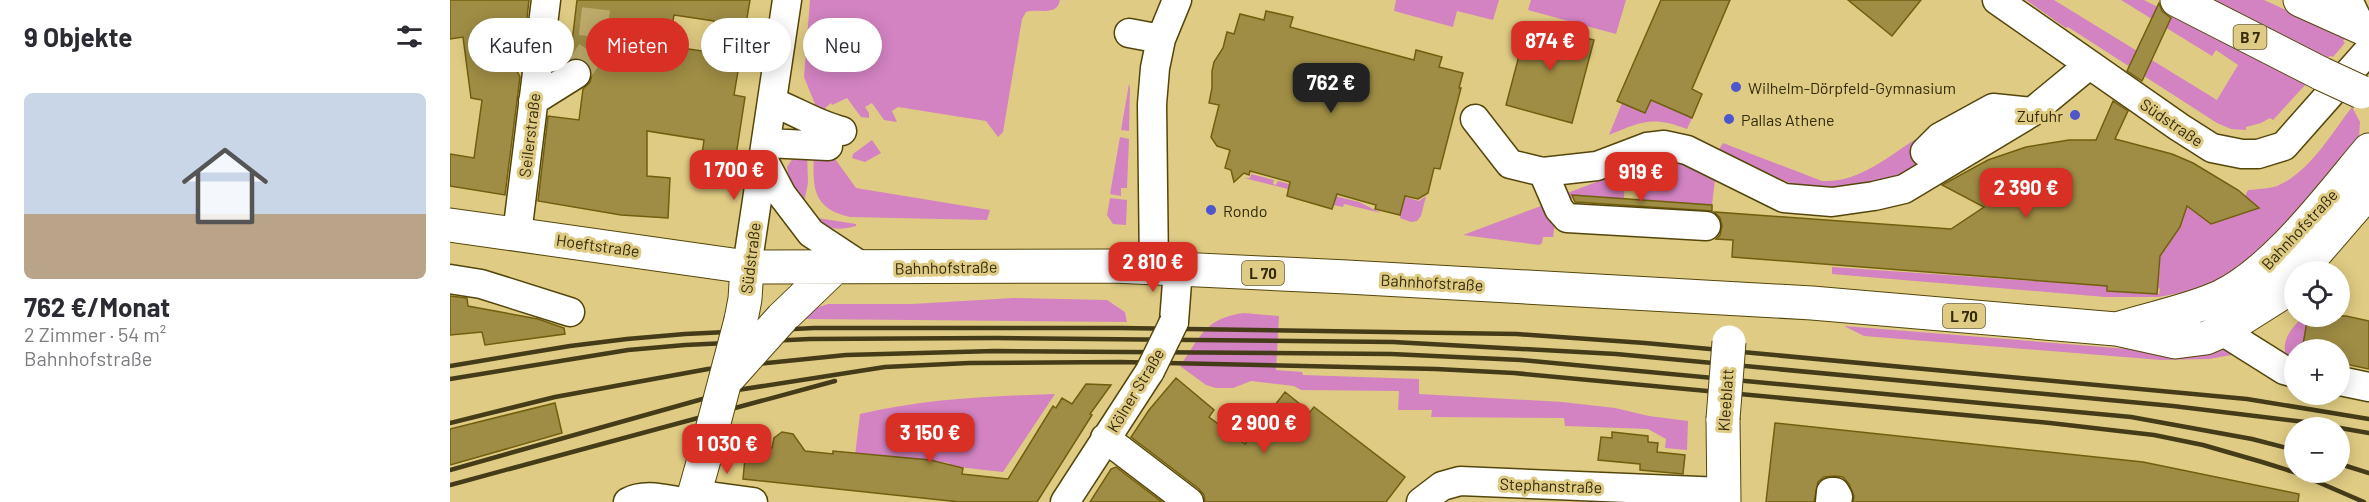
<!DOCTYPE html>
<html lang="de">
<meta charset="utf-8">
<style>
body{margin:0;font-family:Barlow,sans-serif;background:#f2f2f3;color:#2b2b33;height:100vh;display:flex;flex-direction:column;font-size:22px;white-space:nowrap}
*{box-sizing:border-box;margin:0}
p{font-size:20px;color:#7c7c81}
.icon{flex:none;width:33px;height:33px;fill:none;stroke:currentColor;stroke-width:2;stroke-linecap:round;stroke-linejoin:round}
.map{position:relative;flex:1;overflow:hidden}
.drawer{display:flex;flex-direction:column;background:#fff;width:450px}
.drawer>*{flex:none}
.guide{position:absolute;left:18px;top:18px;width:570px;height:54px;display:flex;gap:12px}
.buttons{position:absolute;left:1834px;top:261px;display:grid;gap:12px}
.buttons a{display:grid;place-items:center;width:66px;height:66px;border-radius:50%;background:#fff;box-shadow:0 3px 15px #0003;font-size:30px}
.price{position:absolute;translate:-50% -51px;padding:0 14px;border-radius:12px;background:#d93025;color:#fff;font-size:20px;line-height:39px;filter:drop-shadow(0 2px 3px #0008)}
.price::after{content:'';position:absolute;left:50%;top:36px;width:18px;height:14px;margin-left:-9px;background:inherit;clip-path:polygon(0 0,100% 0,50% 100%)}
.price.selected{background:#222;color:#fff}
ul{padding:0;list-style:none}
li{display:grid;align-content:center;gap:12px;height:318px;padding:0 24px}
li span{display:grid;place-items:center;height:186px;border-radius:9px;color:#555}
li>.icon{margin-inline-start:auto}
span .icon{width:108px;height:108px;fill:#fffc;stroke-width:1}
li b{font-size:26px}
h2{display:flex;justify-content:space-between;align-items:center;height:72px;padding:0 24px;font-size:26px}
.tag{padding:0 21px;border-radius:27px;background:#fff;box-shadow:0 3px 15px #0003;font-size:21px;line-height:54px}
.tag.selected{background:#d93025;color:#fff}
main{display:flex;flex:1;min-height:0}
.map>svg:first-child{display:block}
</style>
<main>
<section class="drawer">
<h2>9 Objekte<svg class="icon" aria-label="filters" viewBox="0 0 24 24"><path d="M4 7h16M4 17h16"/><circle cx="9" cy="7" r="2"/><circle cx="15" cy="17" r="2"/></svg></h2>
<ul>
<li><span style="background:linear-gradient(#c9d6e8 65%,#b9a48a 0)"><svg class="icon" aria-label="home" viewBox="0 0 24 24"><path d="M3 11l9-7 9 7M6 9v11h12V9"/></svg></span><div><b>762 €/Monat</b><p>2 Zimmer · 54 m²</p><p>Bahnhofstraße</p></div></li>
</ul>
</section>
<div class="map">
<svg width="1919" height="502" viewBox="0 0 1919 502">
<rect width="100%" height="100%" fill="#dfcb83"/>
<path fill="#d383c2" d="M360 0H610C607 17 588 8 576 12L572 19 553 132 548 137 536 121 448 107 442 111 447 122 434 120 422 103 415 107 419 113V118L411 117 397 98 382 105 381 103 375 108 381 117 366 116 365 104 354 77Z
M946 0H1049L1043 20 1007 11 1003 27 944 11Z
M1081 0H1176L1166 34 1078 10Z
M1576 0H1604L1767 100 1788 65 1766 50 1762 56 1671 0H1694L1857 83 1823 120 1820 118 1811 123 1796 127V130L1781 129 1767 123 1618 27 1616 28Z
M1759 0H1814L1896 38 1893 41 1895 43 1883 57 1880 56 1877 59Z
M679 84 680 87 679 131 671 130Z
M1201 100 1242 118 1237 129C1203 116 1192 121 1159 135L1172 103Z
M1902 107 1910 122 1909 137 1899 156 1827 238 1779 275 1745 290 1709 297H1655L1382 274V267L1657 286V291L1709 294 1710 289 1708 288 1711 249 1715 250 1730 227 1736 206 1761 224 1808 208 1795 196 1798 190C1807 189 1818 189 1827 186 1860 172 1881 134 1902 107Z
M670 137 679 139 677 188H671V196L660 194Z
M1466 139 1484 162 1421 190 1351 188 1268 151 1273 143 1372 181C1409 183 1437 157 1466 139Z
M422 140 431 153 415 162 402 158 403 154Z
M364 151 383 156 406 188 540 210 537 220 400 217C360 208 363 185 364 151Z
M357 152 358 183 353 207 339 178 337 167 343 158Z
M1214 157 1232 163 1265 180 1262 205 1189 200 1192 162Z
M1175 171 1174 199 1122 195 1121 209 1115 194Z
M801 174 824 180 823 184 826 185 828 181 839 184 838 189 794 178H800Z
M885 196 909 202 931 213 894 204 893 207 883 205Z
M976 196 971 216 967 221 961 222 950 218 955 197 969 201Z
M660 198 677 200 676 225 663 224 657 215Z
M1099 203 1106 216 1103 237H1093L1092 243 1089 245 1013 235Z
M361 217 406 224V226C383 232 380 228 361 217Z
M563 298 657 300 675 312 677 322 354 319 360 310 378 304H462Z
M794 313 829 316 826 370 852 372 853 375 969 379V394L1112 402 1165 408 1199 416 1238 421 1237 450 1215 448 1216 439 1198 429 1115 426 1114 418 981 417 982 410H948L949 391 851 390 844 386 801 381 783 388H766L756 385 730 366C751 336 755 318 794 313Z
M1852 317H1859L1852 349 1845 350V362L1837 359C1830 341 1840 331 1852 317Z
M1394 326 1691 350 1771 346 1787 354 1759 359 1711 360 1414 336Z
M605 394 553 472 499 466V463L491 462 490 465 405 456 410 414C474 399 539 396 605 394Z"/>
<path fill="#9f8d45" stroke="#715f0e" stroke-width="1.5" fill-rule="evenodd" d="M0 0H79L75 36 64 48 62 62 70 77 55 195 0 186V154L24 158 32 100 21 98 13 37 0 39Z
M127 0H300L284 95 295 97 283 175 250 169 254 140 197 131V176L220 178 218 218 171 215 88 201 98 116 129 120 133 89 140 82 142 74 140 66 134 60 126 58 120 59ZM224 15 264 21 259 52 218 46Z
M1211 0H1280L1242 89 1252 94 1242 118 1201 100 1195 113 1167 101Z
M1398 0H1471L1442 36Z
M1709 3 1712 11 1721 18 1692 81 1677 71Z
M816 11 843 17 840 27 964 60 966 50 992 57 989 67 1013 73 1009 88H1011L990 169 984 168 978 193 968 199 955 196 950 215 925 209 926 205 887 194 882 209 837 196 840 182 800 171 799 175 794 173 784 182 781 170 775 168 780 150 767 146 761 137 769 105 759 103 762 88V71L764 62 773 48 777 32 784 34 790 14 814 20Z
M1078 22 1144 40 1122 123 1056 105Z
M1663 101 1678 111 1665 139 1722 154 1743 163 1788 190 1809 208 1761 224 1737 206 1730 227 1710 256 1707 294 1657 291V286L1282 257 1283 240 1266 239 1270 235 1272 226 1270 218 1264 212 1501 229 1534 207 1492 185 1538 160 1576 147 1619 140H1646Z
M1122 195 1262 205V211L1125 202Z
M0 296 17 298 18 306 88 319 114 328 115 334 35 345 32 332 0 335Z
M1858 316H1896L1919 321V369L1890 363V350H1852Z
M726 378 764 410 759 417 795 444 835 392 860 412 864 407 955 477 936 502H755L754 495 749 489 681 437 699 410Z
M636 384 661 385 640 414 642 415 587 502H510L293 479 295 458H300L302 445 322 448 324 438 332 432 343 434 355 451 383 454V451L480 460 513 468 512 474 558 479 603 406 606 408 612 398 622 404Z
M105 403 112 433 0 465V429Z
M1325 423 1693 462 1849 494 1848 502H1403L1404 496 1399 484 1393 477 1385 476 1374 477 1368 482 1364 502H1316Z
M1162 432 1198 436V442L1208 443 1207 452 1235 455 1233 474 1190 470V464L1148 460 1151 437 1162 438Z
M666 467 712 502H640L661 469Z"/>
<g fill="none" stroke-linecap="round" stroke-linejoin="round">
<path stroke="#bdab6b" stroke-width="28" stroke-dasharray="28 14" stroke-linecap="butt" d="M126 74 141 52 147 0"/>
<g stroke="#54460b" stroke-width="31">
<path id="minor" d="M1547 0 1729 127 1762 148 1792 154H1808L1834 146 1919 50
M1898 0 1911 27
M679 33 711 39
M83 101 126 74
M322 102C346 111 367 125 392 131
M1025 119 1060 164 1093 172 1147 166 1197 147 1214 145 1237 150 1334 198 1382 202 1424 196 1454 189 1582 112 1639 65
M317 143 378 146
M1475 152 1490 137 1543 108 1582 112
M314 161 332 195 361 233 414 268
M1093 172 1109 209 1117 218 1256 226
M67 234 96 0
M297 267 337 0
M704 268 702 104 705 68 711 39 727 0
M0 279 31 284 120 312
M724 322 728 269
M1772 331 1834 370 1845 373
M1890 381 1919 387
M655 438 739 502
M244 494 303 502
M178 502C195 493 214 499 233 502
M615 502 700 371
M971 502 992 486 1010 481 1273 492
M1380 502 1381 492H1385L1388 497"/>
</g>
<g stroke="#54460b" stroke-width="35">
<path id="major" d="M1727 0 1872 74
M1850 0 1919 31
M0 225 297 267 664 266 897 277 1362 303 1666 329 1725 342 1756 338 1772 331 1829 295 1845 277
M1849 272 1919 191
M332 318 384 268
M291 320 295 299 297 267
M1670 328C1702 318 1739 311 1770 297 1825 271 1880 196 1919 150
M1273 419 1274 502
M242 502 257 449"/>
</g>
<use href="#minor" stroke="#fff" stroke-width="28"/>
<use href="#major" stroke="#fff" stroke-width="33"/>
<path stroke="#443b18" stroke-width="4.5" d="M0 366 120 346 177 339 235 334 364 328H671L1067 334 1195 343 1797 399 1919 419
M0 379 178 350 235 345 360 339 545 338 943 342 1166 354 1723 406 1855 422 1888 428
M0 423 105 397 258 369 396 355 545 351 941 354 1071 360 1681 417 1802 439 1845 450
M1890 428 1919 433
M1890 464 1919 473
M0 470 281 391 435 367 519 363 670 362 986 369 1064 373 1600 423 1704 435 1753 445 1812 462 1847 473 1914 502
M0 485 385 381"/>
<g stroke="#54460b" stroke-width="31" stroke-linecap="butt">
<path id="minor-bridge" d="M700 371 724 322"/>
</g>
<g stroke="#54460b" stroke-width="35" stroke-linecap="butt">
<path id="major-bridge" d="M1872 74 1911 92
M280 376 332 318
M1273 419 1279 342
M257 449 291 320"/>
</g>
<use href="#minor-bridge" stroke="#fff" stroke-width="28"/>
<use href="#major-bridge" stroke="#fff" stroke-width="33"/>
</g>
<g fill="#4d56cc" stroke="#dfcb83" stroke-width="2">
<circle cx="1286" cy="87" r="6"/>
<circle cx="1625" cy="115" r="6"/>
<circle cx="1279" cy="119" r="6"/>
<circle cx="761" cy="210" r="6"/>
</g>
<g text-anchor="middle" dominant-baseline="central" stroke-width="6" stroke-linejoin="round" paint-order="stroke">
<g fill="#dfcb83" stroke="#675b30" stroke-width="1.5">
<rect x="1783.5" y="25" width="33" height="24" rx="4.5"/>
<rect x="792" y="261" width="42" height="24" rx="4.5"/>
<rect x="1493" y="304" width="42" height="24" rx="4.5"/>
</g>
<g font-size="15" font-weight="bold" fill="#332b0c">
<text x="1800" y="37">B 7</text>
<text x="813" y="273">L 70</text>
<text x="1514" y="316">L 70</text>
</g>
<g font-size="16" fill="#332b0c" stroke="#dfcb83" text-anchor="start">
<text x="1298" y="87">Wilhelm-Dörpfeld-Gymnasium</text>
<text x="1613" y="115" text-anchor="end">Zufuhr</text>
<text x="1291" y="119">Pallas Athene</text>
<text x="773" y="210">Rondo</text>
</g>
<g font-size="16" fill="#332b0c" stroke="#dfcb83">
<text transform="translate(1722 122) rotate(34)">Südstraße</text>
<text transform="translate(79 135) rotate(-83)">Seilerstraße</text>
<text transform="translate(1849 229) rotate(-47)">Bahnhofstraße</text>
<text transform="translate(148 245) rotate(8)">Hoeftstraße</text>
<text transform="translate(300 258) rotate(-83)">Südstraße</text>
<text transform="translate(496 267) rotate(-1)">Bahnhofstraße</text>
<text transform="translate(982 282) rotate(3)">Bahnhofstraße</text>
<text transform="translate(685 390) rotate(-59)">Kölner Straße</text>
<text transform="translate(1275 400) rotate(-86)">Kleeblatt</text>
<text transform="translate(1101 485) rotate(2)">Stephanstraße</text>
</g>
</g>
</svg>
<div class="buttons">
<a><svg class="icon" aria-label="locate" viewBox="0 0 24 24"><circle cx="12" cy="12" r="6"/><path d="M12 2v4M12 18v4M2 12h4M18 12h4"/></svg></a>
<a>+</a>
<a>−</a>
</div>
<b class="price" style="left:1100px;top:72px">874 €</b>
<b class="price selected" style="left:881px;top:114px">762 €</b>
<b class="price" style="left:284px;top:201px">1 700 €</b>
<b class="price" style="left:1191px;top:203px">919 €</b>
<b class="price" style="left:1576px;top:219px">2 390 €</b>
<b class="price" style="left:703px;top:293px">2 810 €</b>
<b class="price" style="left:814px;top:454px">2 900 €</b>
<b class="price" style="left:480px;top:464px">3 150 €</b>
<b class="price" style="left:277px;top:475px">1 030 €</b>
<div class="guide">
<a class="tag">Kaufen</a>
<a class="tag selected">Mieten</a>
<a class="tag">Filter</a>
<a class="tag">Neu</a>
</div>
</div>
</main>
